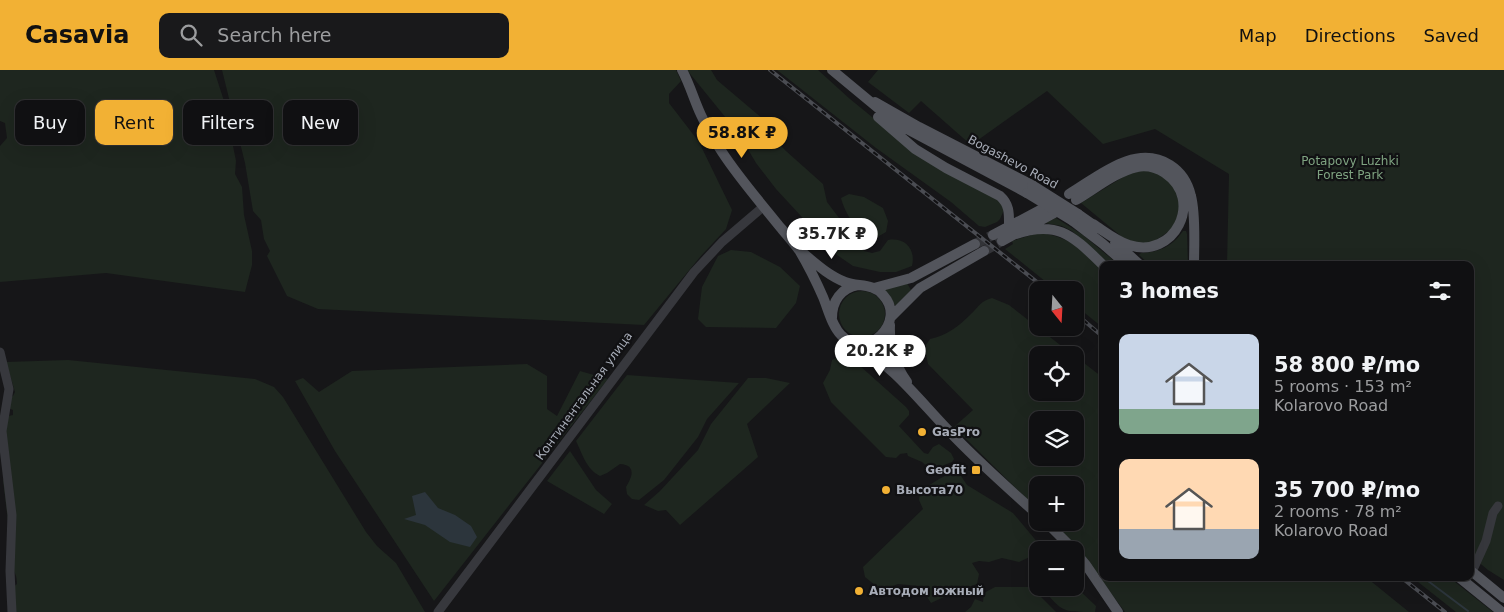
<!DOCTYPE html>
<meta charset="utf-8">
<style>
body{margin:0;font-family:"DejaVu Sans",sans-serif;background:#19191b;color:#f1f3f6;height:100vh;display:flex;flex-direction:column;font-size:19px;white-space:nowrap}
*{box-sizing:border-box;margin:0}
p{font-size:16px;color:#9c9d9f}
.icon{flex:none;width:28px;height:28px;fill:none;stroke:currentColor;stroke-width:2;stroke-linecap:round;stroke-linejoin:round}
.map{position:relative;flex:1;overflow:hidden}
.panel{position:absolute;left:1099px;top:191px;width:375px;height:320px;display:flex;flex-direction:column;background:#101012;border-radius:10px;box-shadow:0 5px 20px #0002,0 0 0 1px #303032}
.panel>*{flex:none}
.guide{position:absolute;left:15px;top:30px;width:475px;height:45px;display:flex;gap:10px}
.needle{width:32px;rotate:162deg}
.controls{position:absolute;left:1029px;top:211px;display:grid;gap:10px}
.controls a{display:grid;place-items:center;width:55px;height:55px;border-radius:10px;background:#101012;box-shadow:0 5px 20px #0002,0 0 0 1px #303032;font-size:25px}
.price{position:absolute;translate:-50% -42px;padding:0 11px;border-radius:18px;background:#fff;color:#222;font-size:16px;line-height:32px;filter:drop-shadow(0 1px 2px #0008)}
.price::after{content:'';position:absolute;left:50%;top:30px;width:15px;height:11px;margin-left:-8px;background:inherit;clip-path:polygon(0 0,100% 0,50% 100%)}
.price.current{background:#f2b134;color:#111}
ul{padding:0;list-style:none}
li{display:flex;align-items:center;gap:15px;height:125px;padding:0 20px}
li span{display:grid;place-items:center;flex:none;width:140px;height:100px;border-radius:10px;color:#555}
li>.icon{margin-inline-start:auto}
span .icon{width:60px;height:60px;fill:#fffc;stroke-width:1}
li b{font-size:21px}
h2{display:flex;justify-content:space-between;align-items:center;height:60px;padding:0 20px;font-size:21px}
.chip{padding:0 18px;border-radius:10px;background:#101012;box-shadow:0 5px 20px #0002,0 0 0 1px #303032;font-size:18px;line-height:45px}
.chip.current{background:#f2b134;color:#111}
header{display:flex;align-items:center;gap:30px;box-sizing:border-box;height:70px;padding:0 25px;background:#f2b134;color:#111}
header strong{font-size:24px}
nav{display:flex;gap:28px;margin-inline-start:auto;font-size:18px}
.search{width:350px;height:45px;background:#19191b;display:flex;align-items:center;gap:12px;box-sizing:border-box;padding:0 18px;border-radius:10px;color:#9c9d9f;font-size:19px}
.map>svg:first-child{display:block}
</style>
<header>
<strong>Casavia</strong>
<div class="search"><svg class="icon" aria-label="search" viewBox="0 0 24 24"><circle cx="10" cy="10" r="6"/><path d="M15 15l6 6"/></svg>Search here</div>
<nav><a>Map</a><a>Directions</a><a>Saved</a></nav>
</header>
<div class="map">
<svg width="1504" height="542" viewBox="0 0 1504 542">
<rect width="100%" height="100%" fill="#161618"/>
<path fill="#1e261f" fill-rule="evenodd" d="M0 0H214L224 31 236 91 235 104 242 117 244 145 252 181V195L245 222 106 203 0 212V76L7 68 5 53 0 51Z
M222 0H676L681 11 669 24V33L699 72 732 140 726 159 700 187 644 255 318 239 287 226 267 186 270 181 264 169 261 150 253 141 245 93Z
M687 0H711L717 10 763 49 773 68 786 81 823 114 827 132 864 181 872 183 880 181 888 170C905 167 916 179 912 196L896 202H880L853 196 837 185 776 119 756 93 739 64Z
M777 0H818L850 29 926 91 1000 131 1004 140 1000 149 997 152 985 157 979 156 951 132 876 78Z
M878 0H1504V510L1488 500 1470 485V195H1227L1229 104 1155 59 1103 74 1047 21 971 75 921 31 909 43 868 12Z
M1145 100 1158 103 1172 114 1179 128 1180 142 1172 159 1152 173H1136L1122 167 1081 133 1128 104Z
M849 124 864 127 883 138 888 151 886 162 874 169C858 164 845 144 841 128Z
M1056 148 1083 165 1119 195H1110L1072 161 1062 156 1045 153Z
M1183 161H1186L1187 164 1188 195H1150L1139 185 1141 183C1159 182 1172 177 1183 161Z
M1038 163C1070 166 1080 179 1102 200V257L1075 235V220H1056L1005 179 1013 174 1012 171Z
M731 180 751 182 780 197 800 216 796 233 776 258 706 257 698 249 702 217 718 186Z
M907 213 911 220 895 236 891 228 884 219Z
M839 244a23 23 0 1 1 46 0a23 23 0 1 1-46 0Z
M992 228 1009 235 1073 285H1038V322H1075V286L1102 307V508H1367L1409 542H1125L1077 478 1051 453 1075 452V415H1038L1037 439 954 357 973 340 928 294 926 284V275L930 269C946 266 959 256 970 245 979 237 979 232 992 228ZM1038 350H1075V388H1038Z
M836 288 859 295 906 337 909 341V345L899 356 924 383 928 384 933 377 939 374 951 383 954 389 952 392 931 400 922 392 908 386 907 383 900 384 896 388 886 387 831 332 823 313 830 300 832 290Z
M68 290 255 309 274 317 283 327 366 462 377 476 396 493 425 542H11L13 517 17 514C17 501 12 501 9 491 6 480 7 468 10 458L8 452 3 410 11 404 4 347 13 345V340L8 338 4 330 13 326 15 322 6 292Z
M527 294 547 306V339L557 346 580 301 608 309 434 531 335 381 295 311 303 308 319 322 352 301Z
M627 305 739 313 707 349 698 367 664 410 639 430 632 429 627 424 626 417C632 407 637 395 620 394L607 403 600 406C586 399 582 383 576 371Z
M748 308H766L790 313 747 354 758 387 680 455 666 440 658 441 644 435 660 421 698 380 711 354Z
M570 381 596 420 612 434 604 444 547 411Z
M957 400 967 415 1013 443 1039 474 1034 485 1019 492 1002 488 989 492 979 491 972 493 979 504 977 514 956 521 952 515 946 526 931 533 920 516 898 514 881 520 865 507 863 497 923 439 919 430 920 421 939 409Z
M1413 508H1450L1493 542H1456Z
M995 517H1031L1056 542H965L971 537 975 529 983 532 984 523Z
M1042 518H1062L1066 521 1078 519 1096 536 1095 542C1061 542 1063 542 1042 518Z"/>
<path fill="#2c353c" d="M425 422 438 438 455 445 471 456 477 467 470 477 450 472 425 455 404 449 416 445 412 426Z"/>
<g fill="none" stroke-linecap="round" stroke-linejoin="round">
<path stroke="#2c353c" stroke-width="2" d="M1424 508 1468 541"/>
<path stroke="#333438" stroke-width="10" stroke-dasharray="10 5" stroke-linecap="butt" d="M975 174 993 165
M984 181 1002 171"/>
<path stroke="#37383d" stroke-width="9" d="M0 282 9 319 2 361 12 445 10 501 12 542
M1472 502 1486 471 1493 443 1498 436
M438 542 694 202 722 172 763 137"/>
<path stroke="#53555c" stroke-width="10" d="M682 0C690 15 694 30 701 45 707 58 714 70 722 82 739 108 760 132 780 157 786 164 793 172 799 180 808 195 816 211 823 227 828 239 832 256 841 265 866 292 908 252 883 225 873 213 858 217 845 212 827 205 813 191 798 179
M832 0 896 53 1027 123
M875 32 919 57 1032 115
M878 47 915 79 946 98 1000 126C1010 135 1009 144 1009 157
M1069 124C1098 107 1135 73 1170 95 1181 102 1188 113 1191 126 1196 145 1194 175 1194 195
M1076 130C1095 119 1115 102 1137 97 1147 95 1157 98 1165 103 1205 130 1174 190 1129 175 1116 171 1104 161 1093 154
M1078 144 1098 158
M1073 151 1103 174 1127 195
M993 165 1044 138
M1013 165C1057 149 1072 165 1103 195
M1002 171 1054 143
M1115 172 1140 195
M874 218 911 208 975 174
M891 247 920 218 984 181
M832 248C832 231 841 218 858 215
M890 255C889 276 895 295 907 312
M855 274C893 295 919 330 948 360 976 390 1007 417 1038 445
M1046 452 1074 480
M1075 482 1086 495 1118 542
M1470 500 1504 528
M1460 508 1502 542"/>
<g stroke="#4a4c52" stroke-width="4">
<path id="rail" d="M770 0 1047 220
M1075 243 1102 266
M1402 508 1445 542"/>
</g>
<use href="#rail" stroke="#111113" stroke-width="2" stroke-dasharray="5.5" stroke-linecap="butt"/>
<path stroke="#53555c" stroke-width="10" d="M1032 115 1078 144
M1027 123 1073 151"/>
</g>
<g fill="#f2b134" stroke="#111113" stroke-width="2">
<circle cx="922" cy="362" r="5"/>
<rect x="971" y="395" width="10" height="10" rx="2.5"/>
<circle cx="886" cy="420" r="5"/>
<circle cx="859" cy="521" r="5"/>
</g>
<g text-anchor="middle" dominant-baseline="central" stroke-width="4.5" stroke-linejoin="round" paint-order="stroke">
<g font-size="12" fill="#7fa381" stroke="#111113">
<text x="1350" y="91">Potapovy Luzhki<tspan x="1350" dy="14">Forest Park</tspan></text>
</g>
<g font-size="12" fill="#a8adb8" stroke="#111113">
<text transform="translate(1013 92) rotate(28)">Bogashevo Road</text>
<text transform="translate(584 326) rotate(-54)">Континентальная улица</text>
</g>
<g font-size="12" font-weight="bold" fill="#a8adb8" stroke="#111113" text-anchor="start">
<text x="932" y="362">GasPro</text>
<text x="966" y="400" text-anchor="end">Geofit</text>
<text x="896" y="420">Высота70</text>
<text x="869" y="521">Автодом южный</text>
</g>
</g>
</svg>
<div class="controls">
<a><svg class="needle" viewBox="-14 -14 28 28"><path d="M0-13l5 13h-10z" fill="#e53935"/><path d="M0 13l5-13h-10z" fill="#9c9d9f"/></svg></a>
<a><svg class="icon" aria-label="locate" viewBox="0 0 24 24"><circle cx="12" cy="12" r="6"/><path d="M12 2v4M12 18v4M2 12h4M18 12h4"/></svg></a>
<a><svg class="icon" aria-label="layers" viewBox="0 0 24 24"><path d="M12 4l9 5-9 5-9-5zM3 14l9 5 9-5"/></svg></a>
<a>+</a>
<a>−</a>
</div>
<b class="price current" style="left:742px;top:89px">58.8K ₽</b>
<b class="price" style="left:832px;top:190px">35.7K ₽</b>
<b class="price" style="left:880px;top:307px">20.2K ₽</b>
<div class="guide">
<a class="chip">Buy</a>
<a class="chip current">Rent</a>
<a class="chip">Filters</a>
<a class="chip">New</a>
</div>
<section class="panel">
<h2>3 homes<svg class="icon" aria-label="filters" viewBox="0 0 24 24"><path d="M4 7h16M4 17h16"/><circle cx="9" cy="7" r="2"/><circle cx="15" cy="17" r="2"/></svg></h2>
<ul>
<li><span style="background:linear-gradient(#c9d6e8 75%,#7fa58c 0)"><svg class="icon" aria-label="home" viewBox="0 0 24 24"><path d="M3 11l9-7 9 7M6 9v11h12V9"/></svg></span><div><b>58 800 ₽/mo</b><p>5 rooms · 153 m²</p><p>Kolarovo Road</p></div></li>
<li><span style="background:linear-gradient(#ffd9b3 70%,#9aa5b1 0)"><svg class="icon" aria-label="home" viewBox="0 0 24 24"><path d="M3 11l9-7 9 7M6 9v11h12V9"/></svg></span><div><b>35 700 ₽/mo</b><p>2 rooms · 78 m²</p><p>Kolarovo Road</p></div></li>
</ul>
</section>
</div>
